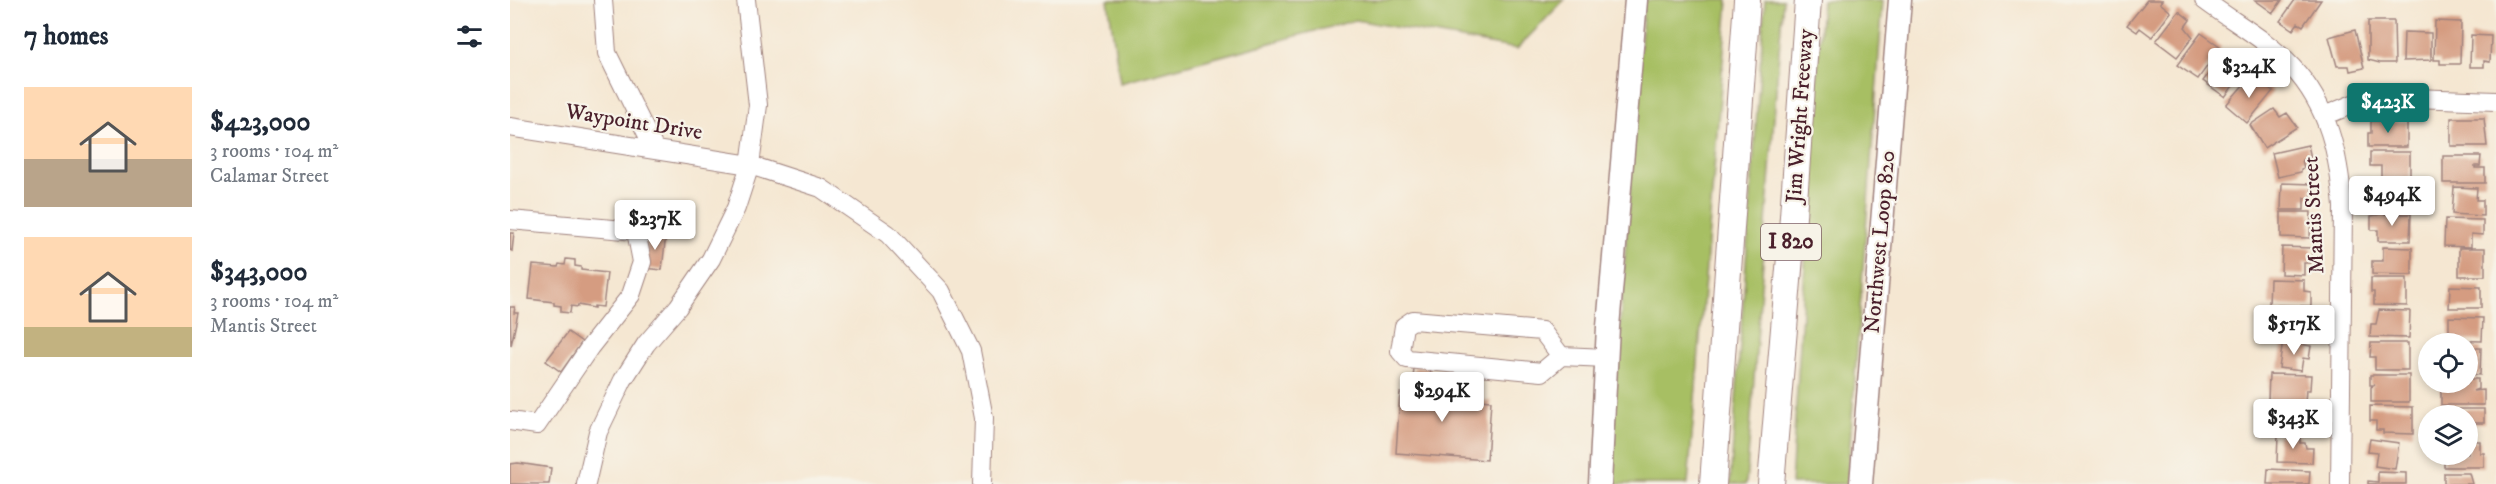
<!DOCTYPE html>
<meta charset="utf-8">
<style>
body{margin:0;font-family:"IM FELL DW Pica",serif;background:#f6f6f7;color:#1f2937;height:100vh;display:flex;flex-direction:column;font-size:22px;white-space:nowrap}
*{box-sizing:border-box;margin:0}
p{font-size:20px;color:#747a83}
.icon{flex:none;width:33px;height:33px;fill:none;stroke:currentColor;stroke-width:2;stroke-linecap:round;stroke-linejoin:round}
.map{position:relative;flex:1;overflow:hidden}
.drawer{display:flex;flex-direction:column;background:#fff;width:510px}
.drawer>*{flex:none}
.tools{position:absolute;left:1908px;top:333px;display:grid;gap:12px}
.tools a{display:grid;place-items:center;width:60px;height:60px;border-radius:50%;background:#fff;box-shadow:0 3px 9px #0003;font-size:30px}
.price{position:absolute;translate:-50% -51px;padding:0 14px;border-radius:6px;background:#fff;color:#222;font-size:20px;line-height:39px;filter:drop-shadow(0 2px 3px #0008)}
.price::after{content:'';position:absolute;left:50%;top:36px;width:18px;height:14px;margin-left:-9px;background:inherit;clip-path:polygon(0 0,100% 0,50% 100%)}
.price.current{background:#0f766e;color:#fff}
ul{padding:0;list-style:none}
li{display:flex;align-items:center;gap:18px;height:150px;padding:0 24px}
li span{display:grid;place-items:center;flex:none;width:168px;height:120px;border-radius:0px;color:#555}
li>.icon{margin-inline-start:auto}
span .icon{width:72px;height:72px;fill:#fffc;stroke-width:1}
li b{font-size:26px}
h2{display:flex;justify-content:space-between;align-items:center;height:72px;padding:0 24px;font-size:26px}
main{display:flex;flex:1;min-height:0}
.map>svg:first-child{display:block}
</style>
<main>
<section class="drawer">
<h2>7 homes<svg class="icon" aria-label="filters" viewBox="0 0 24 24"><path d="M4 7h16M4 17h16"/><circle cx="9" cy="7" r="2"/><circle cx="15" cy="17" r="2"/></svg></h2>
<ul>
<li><span style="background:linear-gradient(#ffd9b3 60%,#b9a48a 0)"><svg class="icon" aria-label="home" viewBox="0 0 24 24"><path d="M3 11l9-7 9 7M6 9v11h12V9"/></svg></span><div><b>$423,000</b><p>3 rooms · 104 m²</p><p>Calamar Street</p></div></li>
<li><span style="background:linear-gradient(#ffd9b3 75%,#c2b280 0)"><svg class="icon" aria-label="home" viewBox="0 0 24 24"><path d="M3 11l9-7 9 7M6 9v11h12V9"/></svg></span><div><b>$343,000</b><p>3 rooms · 104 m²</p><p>Mantis Street</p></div></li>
</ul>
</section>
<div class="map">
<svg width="1986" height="484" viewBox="0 0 1986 484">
<rect width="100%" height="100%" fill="#f7f3e8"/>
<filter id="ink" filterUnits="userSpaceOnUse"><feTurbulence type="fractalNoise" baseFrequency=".0167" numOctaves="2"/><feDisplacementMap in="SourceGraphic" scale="12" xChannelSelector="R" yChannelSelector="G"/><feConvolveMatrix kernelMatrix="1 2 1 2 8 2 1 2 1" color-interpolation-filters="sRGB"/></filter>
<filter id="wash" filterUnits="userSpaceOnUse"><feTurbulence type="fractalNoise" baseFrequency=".008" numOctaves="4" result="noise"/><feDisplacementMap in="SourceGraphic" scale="24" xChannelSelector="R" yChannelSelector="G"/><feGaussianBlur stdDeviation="1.35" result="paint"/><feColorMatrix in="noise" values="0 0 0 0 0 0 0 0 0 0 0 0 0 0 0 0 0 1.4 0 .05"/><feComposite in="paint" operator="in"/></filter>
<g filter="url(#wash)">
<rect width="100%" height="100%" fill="#f5e7d2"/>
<path fill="#a7bf64" stroke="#786f48" stroke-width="1.5" d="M598 0H1054L1007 49 846 20 610 83Z
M1134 0H1218L1178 484H1098Z
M1255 0H1273L1236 484H1220Z
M1312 0H1373L1337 484H1281Z"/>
<g id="blocks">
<path fill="#d59c81" d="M1637 0H1652L1650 3 1661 12 1642 37 1630 28 1627 32 1617 25Z
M1745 0H1772L1763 13Z
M1785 0H1811L1793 26 1788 23 1783 30 1770 21Z
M1669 11 1680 20 1675 27 1683 37 1667 57 1646 41Z
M1858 21H1884L1885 63H1870L1858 60Z
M1925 21 1951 22 1950 64H1930V60H1924Z
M1845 30 1854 68 1840 71 1839 66H1827L1819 37Z
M1894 32 1921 33V60L1893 61Z
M1691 33 1711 47 1688 79 1667 65Z
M1961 35 1981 36 1980 62 1974 61V67H1960Z
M1711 57 1721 64 1725 58 1737 66 1715 97 1693 81Z
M1741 76 1763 91 1737 123 1716 105Z
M1764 109 1770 117 1777 113 1787 127 1754 148 1740 125Z
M1941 118H1974L1977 146H1941Z
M1861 121 1897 122V147H1858V133H1861Z
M1798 145 1801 158 1792 160 1794 168 1791 169V172L1768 177 1762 153Z
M1860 152H1900V179H1871V166H1860Z
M1933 156H1971L1970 166H1965V168H1975V183H1933Z
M1772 183 1802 184 1801 198H1794V210H1771Z
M1866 183 1900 184 1899 211H1861V197H1866Z
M1944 187 1967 188 1966 200H1973V216L1942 214Z
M1771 212H1801L1800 238 1771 237Z
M1871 214H1901L1900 241H1868V230H1861V216Z
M1935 219 1973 220V235L1961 234V247L1934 246Z
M138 232 156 233 152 270 134 268Z
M0 233H4L2 251 0 250Z
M1772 247 1802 248 1801 263H1794V275L1771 274Z
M1873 247 1902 248V275L1862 274V261H1873Z
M1949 248H1975V276H1949Z
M56 259 65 260V266L71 267V270L97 273 93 307 84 306V308L68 305V307L61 306 60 313 51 312V306L44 305V302L19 299 23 265 48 267 49 264 55 265Z
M1861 278H1897V306L1864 305V292H1861Z
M1760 279 1794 280V291L1801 292V306L1759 305Z
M1940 286 1971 287V308H1939Z
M0 307H5L4 313H8L1 346Z
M1869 310 1900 311 1899 338 1860 337 1861 324H1866Z
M1763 311 1801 312 1800 329H1791V339L1762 338Z
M1939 317 1973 318 1972 341 1939 340Z
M58 332 72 342 51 372 36 361Z
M1773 341 1801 346 1799 359 1793 358 1791 371 1769 368Z
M1861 343H1898V370H1865V357H1860Z
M1958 348H1971L1970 375 1958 374Z
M904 367 921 368 919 396 981 401 977 460 886 453 890 393H902Z
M1759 374 1801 375 1800 390H1796L1795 402 1758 401Z
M1860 375H1899V402H1861V387L1865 385H1860Z
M1958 379H1968V389L1963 391 1974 390V405H1931V382H1958Z
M1764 403 1802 404V419H1797L1795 429 1764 430Z
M1860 406 1903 407V434L1873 433V430H1866V421H1860Z
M1936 409H1974V423H1962V430H1958V416H1936Z
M1768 435 1790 436V443H1795L1796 448H1803L1802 463 1767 462Z
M1860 439 1889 443 1885 469 1865 466 1867 452 1858 451Z
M1958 441H1970V453H1974V467H1934V454H1958Z
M8 463 41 468 39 484H0V464Z
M1758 469 1800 471 1799 484H1757Z
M1868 472 1896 473V484H1858V481L1868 482Z
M1934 473H1959L1962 484H1934Z"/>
</g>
</g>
<g filter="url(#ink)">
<use href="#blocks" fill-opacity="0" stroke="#a0837e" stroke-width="1.5"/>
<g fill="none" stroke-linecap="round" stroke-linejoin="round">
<g stroke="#a0837e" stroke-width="20">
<path id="minor" d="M93 0 97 53 145 150
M1694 0C1723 22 1758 40 1782 67 1819 106 1829 156 1833 207L1830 484
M1814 116 1855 99 1876 97 1986 101
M0 127 240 165 311 188 378 234 431 291 461 351 474 418 472 484
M0 220 126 231 132 262 121 295 80 347 27 425 0 421
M1051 356 1032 331 903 320 894 326 890 351 897 359 1032 372 1051 356 1097 358
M76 484 88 432 113 380 136 344 168 307 201 259 226 208 240 165 248 105 236 0"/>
</g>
<g stroke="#a0837e" stroke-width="25">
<path id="major" d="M1090 484 1098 327 1126 0
M1351 484 1390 0"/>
</g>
<g stroke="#a0837e" stroke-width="28">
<path id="highway" d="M1203 484 1237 0
M1261 484 1281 245 1298 0"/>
</g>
<use href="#minor" stroke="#fff" stroke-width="18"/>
<use href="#major" stroke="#fff" stroke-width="22"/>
<use href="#highway" stroke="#fff" stroke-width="26"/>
</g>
</g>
<g text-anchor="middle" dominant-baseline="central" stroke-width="4.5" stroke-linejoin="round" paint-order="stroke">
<rect fill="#f7f3e8" stroke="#7e5f64" stroke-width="1.5" x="1251" y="224" width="60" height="36" rx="4.5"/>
<g font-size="21" font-weight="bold" fill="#4a1f2b">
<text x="1281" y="242">I 820</text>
</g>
<g font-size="22" fill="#4a1f2b" stroke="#f7f3e8">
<text transform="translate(1290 116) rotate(-86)">Jim Wright Freeway</text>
<text transform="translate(124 122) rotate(9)">Waypoint Drive</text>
<text transform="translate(1804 215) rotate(-93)">Mantis Street</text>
<text transform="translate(1370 242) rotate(-85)">Northwest Loop 820</text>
</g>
</g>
</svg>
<div class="tools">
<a><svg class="icon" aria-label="locate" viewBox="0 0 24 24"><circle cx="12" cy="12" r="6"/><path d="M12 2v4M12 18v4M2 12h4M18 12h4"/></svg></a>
<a><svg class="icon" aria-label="layers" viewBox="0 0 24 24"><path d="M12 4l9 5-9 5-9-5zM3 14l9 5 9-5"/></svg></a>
</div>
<b class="price" style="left:1739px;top:99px">$324K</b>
<b class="price current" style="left:1878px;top:134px">$423K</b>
<b class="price" style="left:1882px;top:227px">$494K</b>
<b class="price" style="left:145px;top:251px">$237K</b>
<b class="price" style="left:1784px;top:356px">$517K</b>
<b class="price" style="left:932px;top:423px">$294K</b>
<b class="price" style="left:1783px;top:450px">$343K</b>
</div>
</main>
